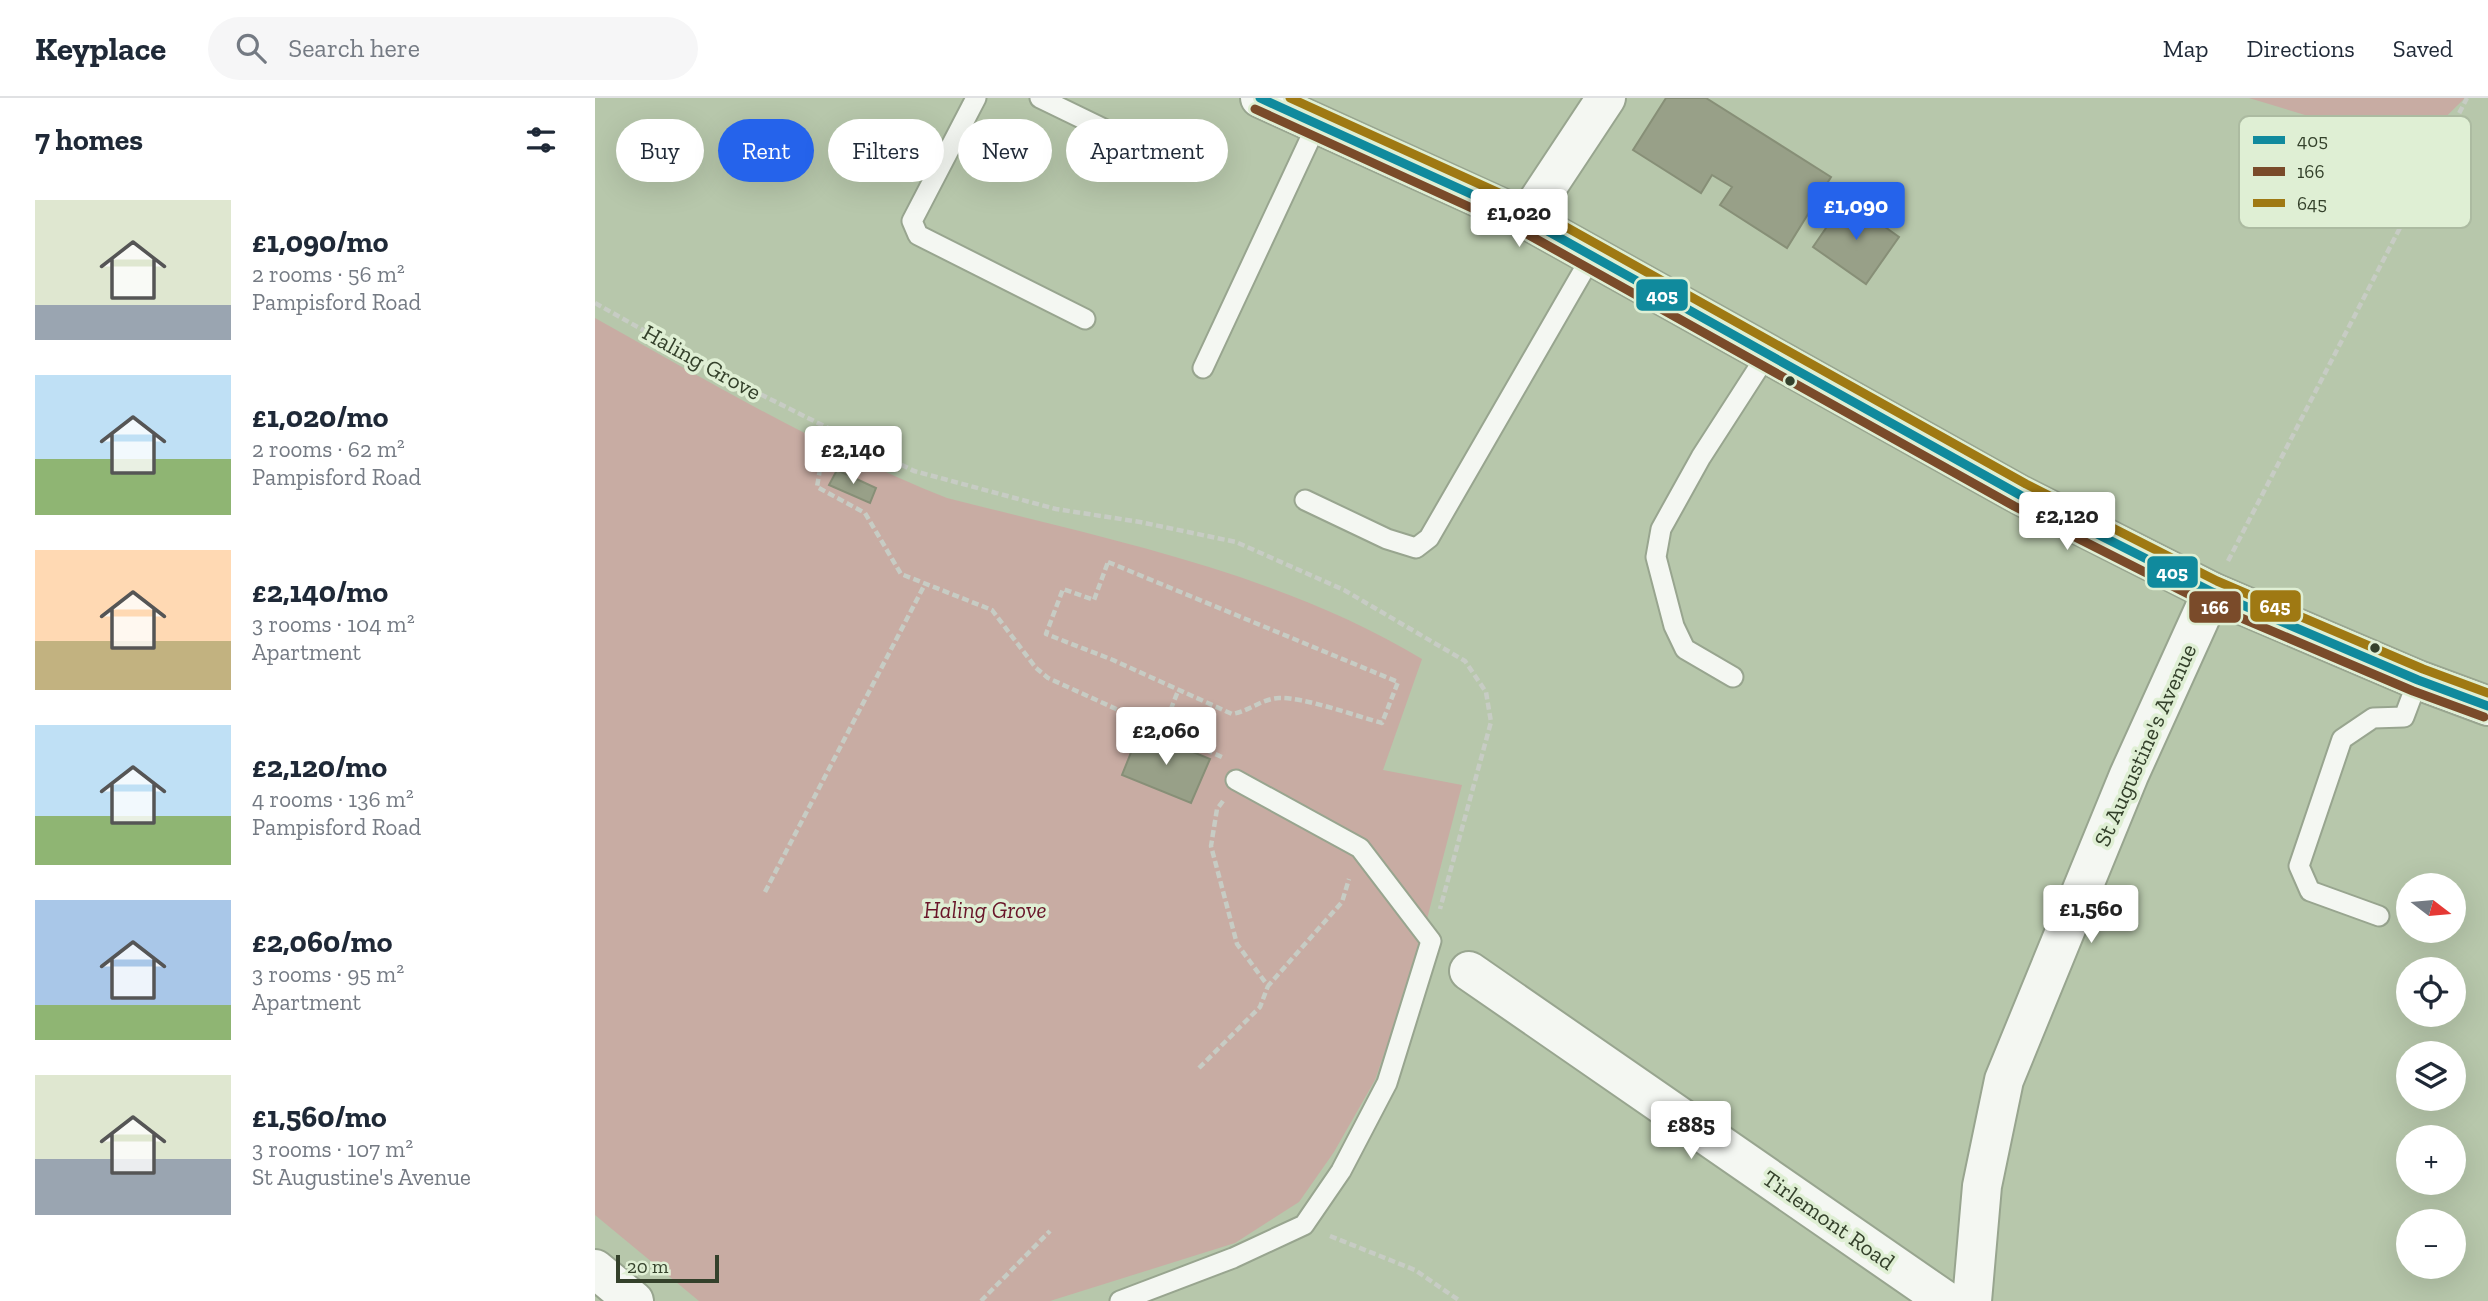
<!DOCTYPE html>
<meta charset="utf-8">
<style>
body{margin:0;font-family:"Zilla Slab",serif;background:#f6f6f7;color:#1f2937;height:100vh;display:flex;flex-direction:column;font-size:26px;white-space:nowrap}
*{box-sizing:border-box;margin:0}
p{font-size:23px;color:#747a83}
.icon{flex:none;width:38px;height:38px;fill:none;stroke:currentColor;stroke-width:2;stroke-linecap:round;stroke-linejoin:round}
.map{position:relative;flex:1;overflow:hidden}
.side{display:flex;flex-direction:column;background:#fff;width:595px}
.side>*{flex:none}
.hud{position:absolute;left:21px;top:21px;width:665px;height:63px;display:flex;gap:14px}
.needle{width:46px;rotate:106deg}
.controls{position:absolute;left:1801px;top:775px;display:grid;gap:14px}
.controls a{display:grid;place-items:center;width:70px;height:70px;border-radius:50%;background:#fff;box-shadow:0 7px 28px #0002;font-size:35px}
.scale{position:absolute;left:21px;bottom:18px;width:103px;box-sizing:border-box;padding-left:7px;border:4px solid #34412b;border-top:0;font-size:19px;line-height:24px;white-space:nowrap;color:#34412b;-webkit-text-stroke:5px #dfefd4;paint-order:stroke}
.price{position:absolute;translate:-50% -60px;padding:0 16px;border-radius:7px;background:#fff;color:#222;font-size:23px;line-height:46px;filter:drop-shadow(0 2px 4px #0008)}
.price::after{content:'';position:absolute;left:50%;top:42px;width:21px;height:16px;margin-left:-10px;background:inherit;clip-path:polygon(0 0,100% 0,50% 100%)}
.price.on{background:#2563eb;color:#fff}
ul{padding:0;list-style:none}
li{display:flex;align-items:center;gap:21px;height:175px;padding:0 35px}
li span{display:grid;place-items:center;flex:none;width:196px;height:140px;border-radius:0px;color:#555}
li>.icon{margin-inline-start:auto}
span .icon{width:84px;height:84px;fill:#fffc;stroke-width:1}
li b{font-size:30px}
h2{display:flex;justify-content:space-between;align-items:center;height:84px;padding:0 35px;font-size:30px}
.pill{padding:0 24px;border-radius:32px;background:#fff;box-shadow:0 7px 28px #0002;font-size:24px;line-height:63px}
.pill.on{background:#2563eb;color:#fff}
header{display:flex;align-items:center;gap:42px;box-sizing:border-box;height:98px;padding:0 35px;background:#fff;border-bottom:2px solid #e0e1e3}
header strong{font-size:33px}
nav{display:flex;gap:38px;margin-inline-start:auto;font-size:24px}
.search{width:490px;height:63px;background:#f6f6f7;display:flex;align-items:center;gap:18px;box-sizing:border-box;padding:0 24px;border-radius:38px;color:#747a83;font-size:26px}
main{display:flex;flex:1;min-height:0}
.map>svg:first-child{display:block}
</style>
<header>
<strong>Keyplace</strong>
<div class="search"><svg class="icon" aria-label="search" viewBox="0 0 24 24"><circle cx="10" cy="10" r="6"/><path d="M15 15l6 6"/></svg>Search here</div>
<nav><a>Map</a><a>Directions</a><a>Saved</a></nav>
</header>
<main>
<section class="side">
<h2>7 homes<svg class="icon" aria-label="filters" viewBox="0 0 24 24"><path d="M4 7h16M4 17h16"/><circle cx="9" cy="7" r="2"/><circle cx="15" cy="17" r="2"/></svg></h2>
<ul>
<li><span style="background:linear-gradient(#dfe7d0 75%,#9aa5b1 0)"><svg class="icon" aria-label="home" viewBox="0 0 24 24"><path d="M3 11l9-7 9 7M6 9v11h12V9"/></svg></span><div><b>£1,090/mo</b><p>2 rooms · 56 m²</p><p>Pampisford Road</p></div></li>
<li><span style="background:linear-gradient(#bfe0f5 60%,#8fb573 0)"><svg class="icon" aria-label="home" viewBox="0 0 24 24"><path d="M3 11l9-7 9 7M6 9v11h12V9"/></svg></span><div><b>£1,020/mo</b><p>2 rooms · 62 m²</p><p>Pampisford Road</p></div></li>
<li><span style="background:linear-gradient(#ffd9b3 65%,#c2b280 0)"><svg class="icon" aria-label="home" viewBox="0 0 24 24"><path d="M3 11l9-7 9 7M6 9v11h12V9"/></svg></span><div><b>£2,140/mo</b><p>3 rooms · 104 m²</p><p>Apartment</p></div></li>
<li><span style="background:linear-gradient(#bfe0f5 65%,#8fb573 0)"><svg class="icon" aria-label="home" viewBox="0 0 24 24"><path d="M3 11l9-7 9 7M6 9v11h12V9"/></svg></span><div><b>£2,120/mo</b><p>4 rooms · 136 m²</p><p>Pampisford Road</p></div></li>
<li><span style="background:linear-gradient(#a9c7e8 75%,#8fb573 0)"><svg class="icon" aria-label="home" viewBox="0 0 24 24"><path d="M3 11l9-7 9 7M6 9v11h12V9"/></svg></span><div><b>£2,060/mo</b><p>3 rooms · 95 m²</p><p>Apartment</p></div></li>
<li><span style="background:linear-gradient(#dfe7d0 60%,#9aa5b1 0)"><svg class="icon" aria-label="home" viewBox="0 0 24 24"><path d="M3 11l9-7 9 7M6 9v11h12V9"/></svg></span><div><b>£1,560/mo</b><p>3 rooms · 107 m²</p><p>St Augustine's Avenue</p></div></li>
</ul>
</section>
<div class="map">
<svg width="1893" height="1203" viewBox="0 0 1893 1203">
<rect width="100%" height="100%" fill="#b7c7ab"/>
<path fill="#c8aca3" d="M1654 0H1870L1819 50Z
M0 220C114 284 230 352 352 400 512 441 685 475 827 561L788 672 867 687 821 863 780 982 739 1054 704 1104 640 1145 455 1203H104L0 1117Z"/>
<path fill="#98a088" stroke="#878f77" stroke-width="2" d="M1071 0H1111L1236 79 1192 150 1125 107 1137 89 1117 77 1106 95 1038 52Z
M1251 101 1304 139 1271 186 1218 149Z
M242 372 281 390 275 405 234 387Z
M545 632 615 661 596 705 527 677Z"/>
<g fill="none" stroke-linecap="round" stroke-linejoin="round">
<g stroke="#98a58f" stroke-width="23">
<path id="service" d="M381 0 317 123 323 137 490 221
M445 0 544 48
M608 270 722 26
M710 402 792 441 821 450 834 440 998 156
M1138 579 1090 551 1079 528 1061 459 1066 431 1106 359 1173 255
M1784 818 1715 793 1704 768 1747 641 1778 620 1809 619 1823 582
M525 1203 638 1160 709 1127 746 1073 792 985 836 843 765 750 641 682"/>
</g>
<g stroke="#98a58f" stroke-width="42">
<path id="minor" d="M931 121 1011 0
M874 873 1351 1203
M0 1171 39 1203
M1377 1203 1387 1088 1409 982 1534 677 1617 494"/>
</g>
<g stroke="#98a58f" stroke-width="42">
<path id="tertiary" d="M665 0 931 121 1425 397 1617 494 1823 582 1893 608"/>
</g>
<path stroke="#c7ccc4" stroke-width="4.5" stroke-dasharray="7 3.5" stroke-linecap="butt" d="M0 205 133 280 319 373 461 411 545 424 641 444 749 492 870 563 891 594 896 624 845 811
M232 329 222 389 270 415 306 476 397 512 441 570 453 580 629 660
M1633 463 1872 0
M513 464 803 584 787 625C761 618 709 599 684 600 666 601 655 613 637 616L518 562 451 536 468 491 499 502Z
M568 631 583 593
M628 703 622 711 616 748 642 846 673 888 747 804 754 781
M170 794 330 486
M604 970 665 909 673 888
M735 1138 820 1172 865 1203
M386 1203 455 1133"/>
<use href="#service" stroke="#f4f7f2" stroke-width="19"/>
<use href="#minor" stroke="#f4f7f2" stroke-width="38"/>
<use href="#tertiary" stroke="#f4f7f2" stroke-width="38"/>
<g stroke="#dfefd4" stroke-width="14">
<path id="bus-1" d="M665 0 931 121 1425 397 1617 494 1823 582 1893 608"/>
</g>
<g stroke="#dfefd4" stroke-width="14">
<path id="bus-2" d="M660 11 925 132 1419 408 1611 505 1818 593 1889 619"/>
</g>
<g stroke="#dfefd4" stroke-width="14">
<path id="bus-3" d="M695 0 937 110 1431 386 1622 483 1828 571 1893 595"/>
</g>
<use href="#bus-1" stroke="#108a9d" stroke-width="9"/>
<use href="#bus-2" stroke="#7a4b2a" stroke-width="9"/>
<use href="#bus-3" stroke="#9f7913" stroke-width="9"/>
</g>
<g fill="#34412b" stroke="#dfefd4" stroke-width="2.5">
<circle cx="1195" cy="283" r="6"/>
<circle cx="1780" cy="550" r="6"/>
</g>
<g text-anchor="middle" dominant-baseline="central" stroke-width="7" stroke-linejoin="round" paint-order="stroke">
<g font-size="23" fill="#34412b" stroke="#dfefd4">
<text transform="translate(107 264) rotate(29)">Haling Grove</text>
<text transform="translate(1550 647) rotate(-66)">St Augustine's Avenue</text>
<text transform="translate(1234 1122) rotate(35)">Tirlemont Road</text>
</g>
<g font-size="23" font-style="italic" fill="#691629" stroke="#dfefd4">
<text x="390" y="812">Haling Grove</text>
</g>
</g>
<rect x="1644" y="18" width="232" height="112" rx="10" fill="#dfefd4" stroke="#acbba1" stroke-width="2"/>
<rect x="1658" y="38" width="32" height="8" fill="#108a9d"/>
<rect x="1658" y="69" width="32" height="9" fill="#7a4b2a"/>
<rect x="1658" y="101" width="32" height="8" fill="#9f7913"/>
<g font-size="19" fill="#34412b">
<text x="1702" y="49">405</text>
<text x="1702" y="80">166</text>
<text x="1702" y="112">645</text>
</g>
<g stroke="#dfefd4" stroke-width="2.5">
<rect x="1040" y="180" width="54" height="34" rx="7" fill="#108a9d"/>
<rect x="1551" y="457" width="53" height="34" rx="7" fill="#108a9d"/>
<rect x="1654" y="491" width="53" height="34" rx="7" fill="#9f7913"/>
<rect x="1593" y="492" width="54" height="34" rx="7" fill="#7a4b2a"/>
</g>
<g font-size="19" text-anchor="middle" font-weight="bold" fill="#fff">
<text x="1067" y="204">405</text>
<text x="1577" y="481">405</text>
<text x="1680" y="515">645</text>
<text x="1620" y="516">166</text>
</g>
</svg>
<div class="controls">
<a><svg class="needle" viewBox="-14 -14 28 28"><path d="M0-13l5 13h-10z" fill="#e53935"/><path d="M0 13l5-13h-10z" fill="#747a83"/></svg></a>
<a><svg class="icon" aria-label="locate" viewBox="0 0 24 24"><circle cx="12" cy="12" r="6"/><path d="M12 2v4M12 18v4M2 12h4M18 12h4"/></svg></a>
<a><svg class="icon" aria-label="layers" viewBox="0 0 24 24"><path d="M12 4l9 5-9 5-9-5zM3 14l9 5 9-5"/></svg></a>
<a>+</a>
<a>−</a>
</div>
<div class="scale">20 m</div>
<b class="price on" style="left:1261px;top:144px">£1,090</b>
<b class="price" style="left:924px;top:151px">£1,020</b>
<b class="price" style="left:258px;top:388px">£2,140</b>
<b class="price" style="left:1472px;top:454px">£2,120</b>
<b class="price" style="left:571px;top:669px">£2,060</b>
<b class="price" style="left:1496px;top:847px">£1,560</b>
<b class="price" style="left:1096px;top:1063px">£885</b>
<div class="hud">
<a class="pill">Buy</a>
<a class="pill on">Rent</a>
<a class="pill">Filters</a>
<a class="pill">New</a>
<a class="pill">Apartment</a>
</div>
</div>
</main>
